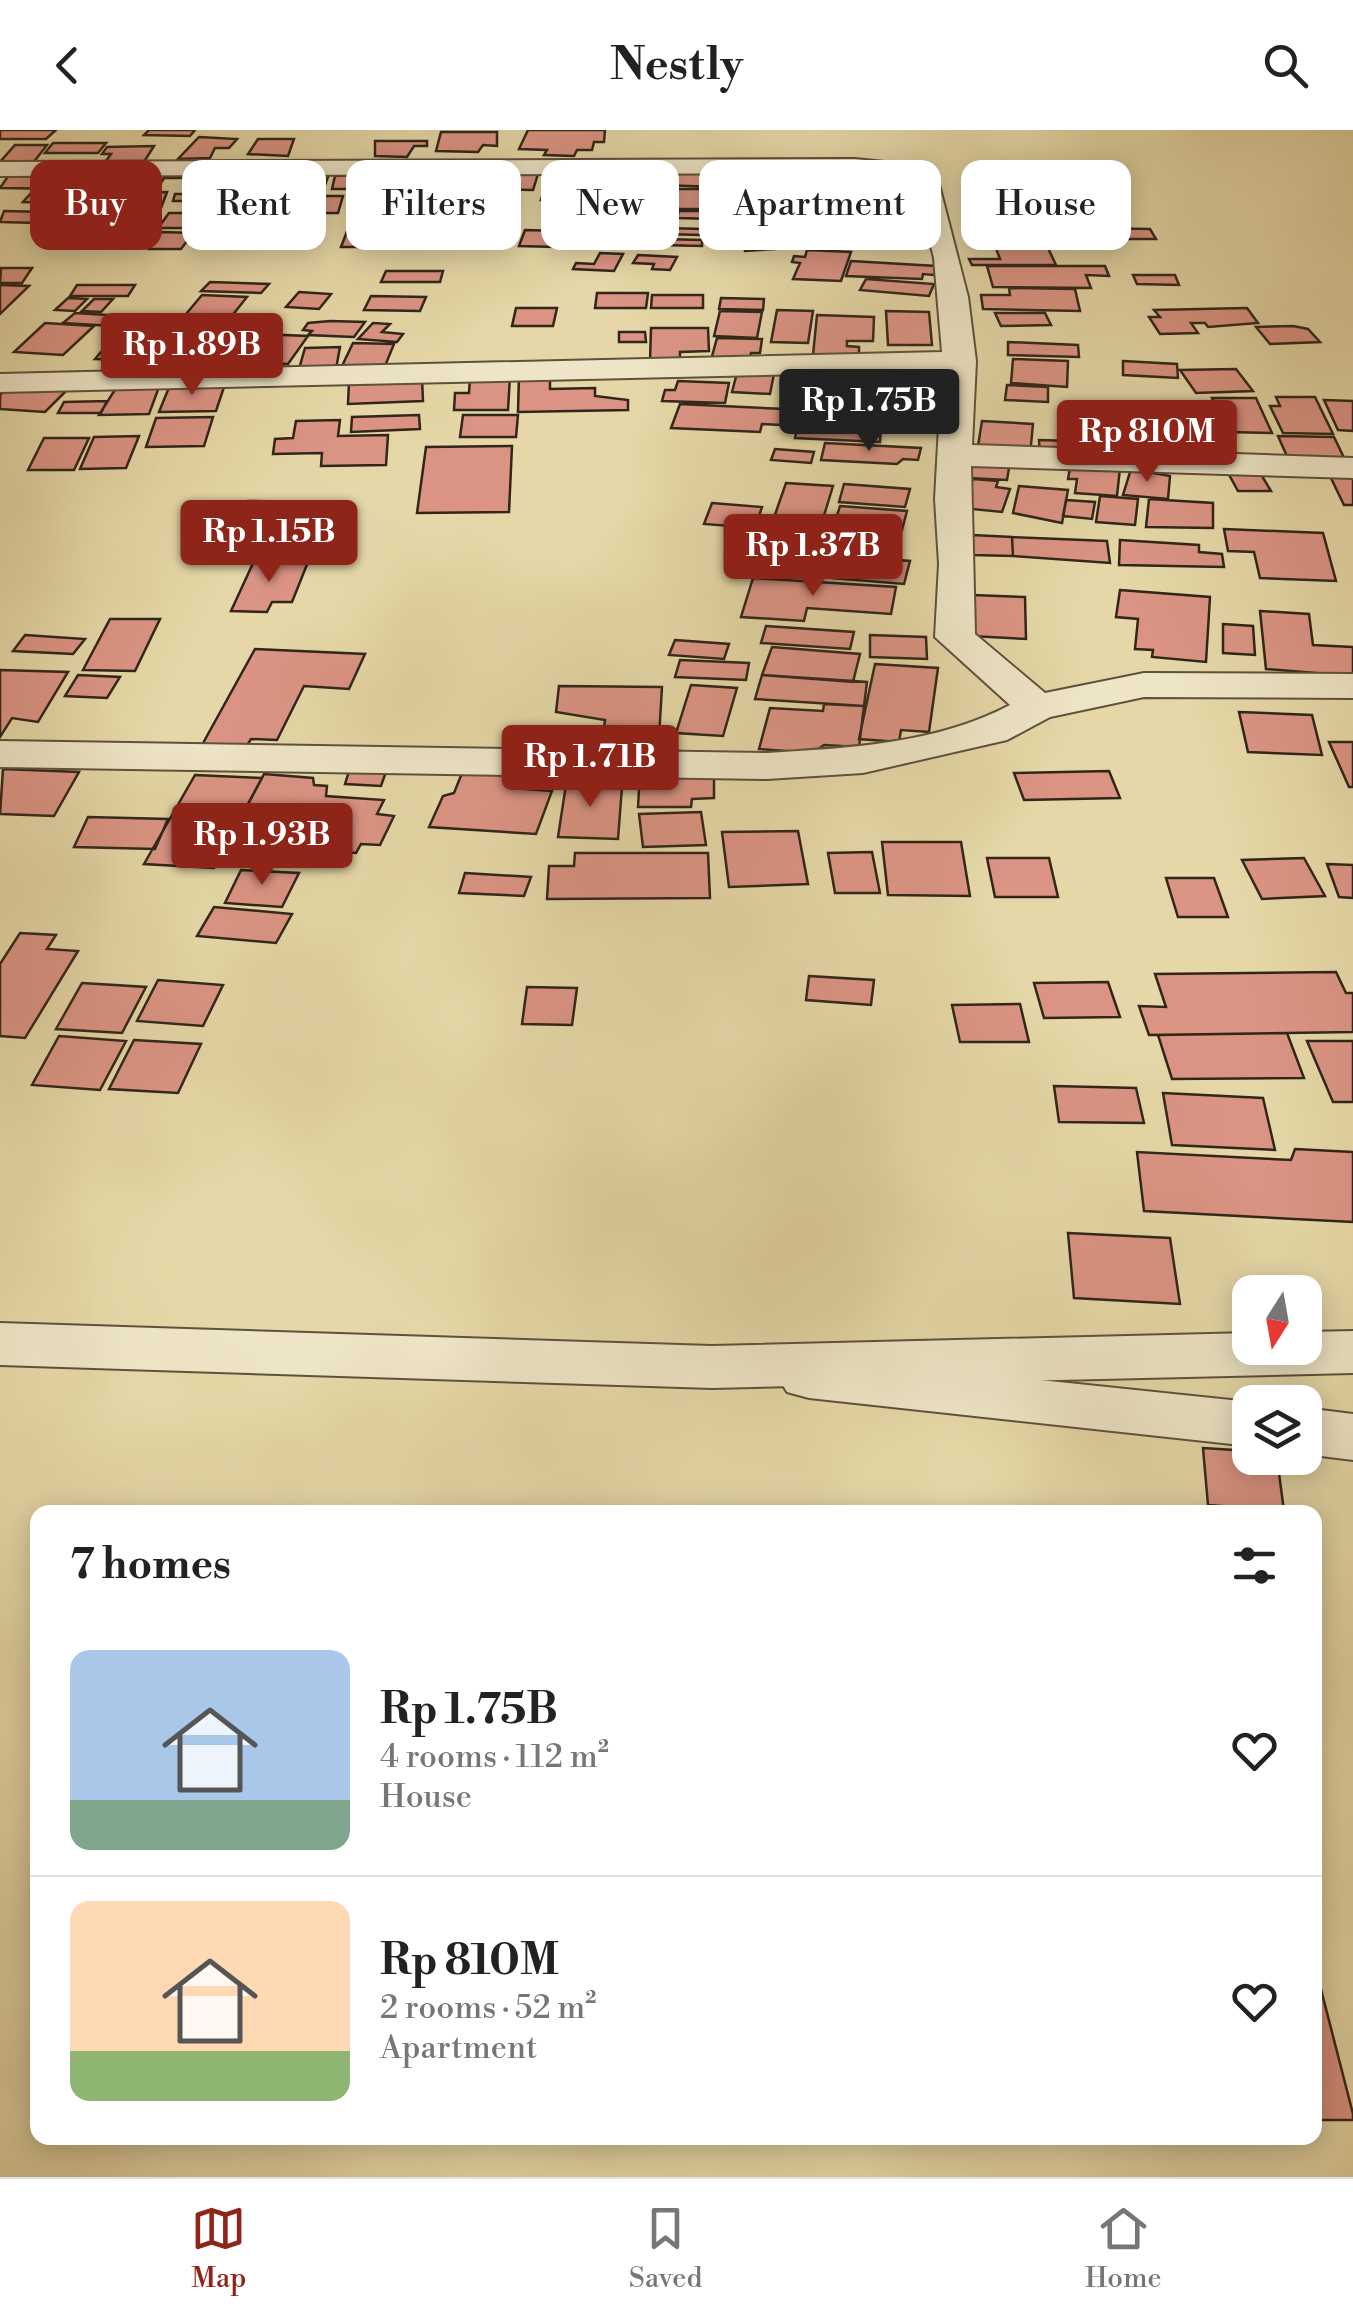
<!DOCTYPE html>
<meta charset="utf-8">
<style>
body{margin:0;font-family:"Libre Bodoni",serif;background:#f6f6f6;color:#222;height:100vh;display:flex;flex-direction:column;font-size:38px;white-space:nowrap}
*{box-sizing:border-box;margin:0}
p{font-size:32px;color:#767676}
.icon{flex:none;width:55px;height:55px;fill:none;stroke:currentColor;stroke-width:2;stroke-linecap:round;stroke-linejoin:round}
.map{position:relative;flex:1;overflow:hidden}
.panel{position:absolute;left:30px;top:1375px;width:1292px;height:640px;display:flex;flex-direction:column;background:#fff;border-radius:20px;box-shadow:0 5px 25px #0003}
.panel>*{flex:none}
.banner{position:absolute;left:30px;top:30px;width:1295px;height:90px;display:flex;gap:20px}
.needle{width:65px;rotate:191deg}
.fabs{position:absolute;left:1232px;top:1145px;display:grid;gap:20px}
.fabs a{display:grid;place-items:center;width:90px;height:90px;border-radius:20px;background:#fff;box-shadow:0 5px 25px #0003;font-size:50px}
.price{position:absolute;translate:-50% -85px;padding:0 22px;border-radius:10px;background:#8f2418;color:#fff;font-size:32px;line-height:65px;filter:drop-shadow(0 2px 5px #0008)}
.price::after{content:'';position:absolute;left:50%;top:60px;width:30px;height:22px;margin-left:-15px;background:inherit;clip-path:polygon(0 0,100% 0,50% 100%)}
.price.selected{background:#222;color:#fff}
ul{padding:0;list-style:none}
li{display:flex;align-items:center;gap:30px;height:250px;padding:0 40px}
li+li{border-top:2px solid #e0e0e0}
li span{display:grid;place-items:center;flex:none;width:280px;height:200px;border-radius:20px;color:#555}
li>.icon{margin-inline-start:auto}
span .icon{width:120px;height:120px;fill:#fffc;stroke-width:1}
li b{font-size:42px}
h2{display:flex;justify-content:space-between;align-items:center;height:120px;padding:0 40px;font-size:42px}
.tag{padding:0 35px;border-radius:20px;background:#fff;box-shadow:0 5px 25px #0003;font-size:35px;line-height:90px}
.tag.selected{background:#8f2418;color:#fff}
header{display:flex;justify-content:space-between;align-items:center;height:130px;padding:0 40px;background:#fff;font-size:45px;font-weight:800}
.tabs{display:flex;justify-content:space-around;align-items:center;height:140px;border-top:2px solid #e0e0e0;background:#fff;font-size:28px;color:#767676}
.tabs a{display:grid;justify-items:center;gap:5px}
.tabs .selected{color:#8f2418}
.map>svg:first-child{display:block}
</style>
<header><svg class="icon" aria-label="back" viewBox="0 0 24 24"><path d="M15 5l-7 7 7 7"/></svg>Nestly<svg class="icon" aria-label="search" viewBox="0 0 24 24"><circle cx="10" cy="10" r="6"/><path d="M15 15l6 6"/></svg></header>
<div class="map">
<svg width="1353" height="2047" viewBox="0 0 1353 2047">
<rect width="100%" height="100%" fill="#e5d7a7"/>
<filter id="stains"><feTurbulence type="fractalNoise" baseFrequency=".002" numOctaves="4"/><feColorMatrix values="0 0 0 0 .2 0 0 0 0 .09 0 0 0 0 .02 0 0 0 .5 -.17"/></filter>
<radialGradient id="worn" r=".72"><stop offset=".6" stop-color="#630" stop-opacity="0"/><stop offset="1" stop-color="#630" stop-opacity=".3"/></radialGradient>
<path fill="#db9484" stroke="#312619" stroke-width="2.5" d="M0 0H56L46 9H0Z
M149 0H195L190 6 144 5Z
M528 0H605L604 12H594L592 20H577L574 26 544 25 547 20 519 19Z
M441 2H497V16L483 15 478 22 436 21Z
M199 7 237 9 229 18H215L210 28 178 29Z
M258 9H294L288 26 248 24Z
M375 11H427V16H414L407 27 375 26Z
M53 13H106L98 23H45Z
M15 15H47L33 33 0 32Z
M154 16 142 35H103L111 24H102L107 17Z
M852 40H889L892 50H905L897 60 860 61Z
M133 43H186L184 48H164L158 58H123Z
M264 43H295L288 61H256Z
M491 43 538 44 533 60 485 59Z
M666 43 720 44 716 57 661 55Z
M303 44H329L324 58H297Z
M9 45H75L63 59 0 58Z
M85 45H126L117 59H75Z
M364 45 361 59H332L335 46Z
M373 45H412L405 61H365Z
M744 47H780V60H744Z
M547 48 582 49 577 71 541 70Z
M790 48H828L827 54H821V62L789 61Z
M227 49H257L246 61H219Z
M597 50H649L644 72 588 75Z
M825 55 853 56 855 69H828Z
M660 59H719L718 79H679L671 69H660Z
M32 62 66 63 57 73 23 72Z
M167 62 161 78H132L139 63Z
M70 63H117L108 74H61Z
M235 63H271L249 73H229Z
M747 63H781L780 71H747Z
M175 64H214L212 71H173Z
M307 66H343L338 83H302Z
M862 66H904L907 79H865Z
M403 71 402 88 349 90 350 73Z
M791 71H847L849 79H792Z
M485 72 483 90 414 91 417 73Z
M218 75H278L272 85 212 84Z
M4 81 87 83 75 94 0 92Z
M679 81H717L716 89 677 88Z
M832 81H875V89L832 88Z
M169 83H200L191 98H158Z
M230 87H252L246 98H224Z
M258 88H279L274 98H252Z
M746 88H790V118L745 121Z
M808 89 833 90 832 101 807 100Z
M848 95 914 99 911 110 843 107Z
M349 96H389L381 117H341Z
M394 96H434L427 117H387Z
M667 98 739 100 737 106 665 104Z
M1092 98 1150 99 1156 109H1096Z
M525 100 561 101 556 117 519 116Z
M161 102 193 103 181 119H149Z
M221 106H243L237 116H215Z
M661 109 702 110V116L660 115Z
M995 116H1047L1056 135H972L969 129H1000Z
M807 120 851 122 841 151 793 149 800 133 792 132 794 126 805 127Z
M600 123 623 124 614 141 573 139 576 133 594 134Z
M638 125 677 127 670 140 652 139 654 134 633 133Z
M851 131 936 136 934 145 923 144 922 149 846 146Z
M987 136H1105L1109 146 1086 145 1091 158 993 157Z
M32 138 22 153H0L1 138Z
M386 141H443L440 152H381Z
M1133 145H1175L1179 155 1137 154Z
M866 149 934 154 929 166 860 160Z
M210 152 269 154 261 163 201 161Z
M0 155 29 156 0 184Z
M77 155H135L128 166H70Z
M1009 158 1075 159 1080 181 983 179 981 165H1010Z
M299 162 331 164 319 179 286 177Z
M597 163H648L646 178H595Z
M202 165 247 167 227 192 181 190Z
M652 165H703V178H651Z
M371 166 426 167 420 181 364 180Z
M68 168 87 169 75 181 55 180Z
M721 168 764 169 763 180 719 179Z
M94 169H113L101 182 82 181Z
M516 178H557L553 196H512Z
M1247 178 1258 193 1208 197 1205 193H1191L1198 203 1160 204 1149 187H1160L1154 180Z
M777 180 813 181 808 213 771 212Z
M720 181 762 182 757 208 714 206Z
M886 181 929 182 932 215H888Z
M75 183 125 186 113 196 63 193Z
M995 183H1045L1051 195 1001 196Z
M817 185 874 187 873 211H847V216L859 217V226L813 225Z
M330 191 365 192 354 207 308 205 312 201 303 200 308 193Z
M45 193 94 196 63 225 14 222Z
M373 193 390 194 382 202 403 204 397 212 358 209Z
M125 194 165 196 137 230 95 229Z
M1293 196 1308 199 1320 212 1270 214 1256 197Z
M651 198H708L709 221 680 222V232H650Z
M619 202H645L646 212H619Z
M176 203H216L198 230 158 229Z
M258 204 308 206 288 234 256 233 269 214 252 213Z
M717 208 762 209 760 223H751L749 231 711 230Z
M1008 212 1078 215 1079 227 1008 225Z
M353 213 394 214 385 236H342Z
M218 215 258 216 245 233 206 231Z
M340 217 336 239H299L305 218Z
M1013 229 1068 231 1067 257 1011 253Z
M1123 231 1177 234 1178 248 1123 245Z
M878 235 936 236 937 244H929V248H879Z
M873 238 875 250 819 249 818 243Z
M1236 239 1253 261 1196 263 1180 240Z
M737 243 774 244 770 264 732 262Z
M519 245H550V259L595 258V266L628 270V280L518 282Z
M510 246 508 280H454L455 263H469L470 247Z
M422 248 423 271 348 274 349 251Z
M893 249 943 251 942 275 890 272Z
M678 251 729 253 725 273 662 271 665 260H675Z
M816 252 867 253 868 267 815 266Z
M225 254 216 281 159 282 170 255Z
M1007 255 1048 257V272L1005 270Z
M9 257 67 260 45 282 0 279V265Z
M159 257 149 284 99 285 116 258Z
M1276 267H1315L1333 304 1283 303 1270 276H1280Z
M1212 268H1256L1272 303 1227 302Z
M1324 270 1353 271V301L1338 300Z
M107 271 101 283H58L64 272Z
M680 274 785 279 781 295 762 294 760 302 671 298Z
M797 274 866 277 864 293 793 290Z
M1083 277 1129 280 1131 299 1082 296Z
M1169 278 1215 280 1220 299 1174 300Z
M1129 280 1164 281 1167 308 1132 307Z
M419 285 420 299 351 302 352 287Z
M463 285H518L516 307H460Z
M213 287 204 316 146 317 156 288Z
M340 290 338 306 388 305 386 335 321 336 322 323 273 324 275 309 293 308 296 291Z
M982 291 1033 294 1030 325 977 322Z
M798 293 881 297 880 312 795 308Z
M1180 301 1231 304 1236 331 1147 327 1146 316 1183 318Z
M139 306 126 338 80 339 94 307Z
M1278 306 1334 307 1347 334 1290 333Z
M44 308H89L74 340H28Z
M1039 310 1105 312 1107 327 1040 325Z
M825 313 921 318 918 330 903 329 897 334 821 330Z
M512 316 509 382 417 383 426 317Z
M775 319 814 322 811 333 771 330Z
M973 330 1010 332 1007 350 969 348Z
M1070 338H1120L1117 366 1075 363 1077 349H1068Z
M1131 339 1170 346 1168 369 1123 365Z
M1227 341H1259L1271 361H1238Z
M1330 346 1353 347V375H1344Z
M973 349 998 351 996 357 1010 359 1002 382 962 378Z
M786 353 833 356 819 402 770 399Z
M844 354 910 359 905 377 839 372Z
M1019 356 1068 360 1062 393 1013 383Z
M1100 366 1138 369 1135 395 1096 392Z
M1149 369 1213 373V398L1146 397Z
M1066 370 1095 372 1092 389 1063 386Z
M248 371 312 372 301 402H235Z
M712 373 762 377 755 398 704 394Z
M840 376 907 381 902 400 834 395Z
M841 399 898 402 896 423 838 420Z
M1224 399 1323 403 1336 451 1260 448 1254 422 1228 421Z
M972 405 1012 407 1013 426 972 425Z
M1012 407 1107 411 1110 433 1013 426Z
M1120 410 1199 415V422L1222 424 1224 437 1119 435Z
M778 421 910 431 904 454 769 443Z
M254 431 308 432 292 472H272L267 482 231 481Z
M753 448 896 457 891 484 807 478 804 491 741 487Z
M1120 460 1210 467 1206 532 1152 527 1153 520 1135 519 1138 489 1116 487Z
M973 465 1025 467 1026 509 971 506Z
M1260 481 1309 484 1313 515 1353 517V546L1266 539Z
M110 489H160L135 541 83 540Z
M1223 494 1253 496 1255 525 1223 523Z
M766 496 854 502 850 519 761 513Z
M25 505 85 509 73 524 13 521Z
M870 505 926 507 927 529 870 527Z
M675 510 729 514 724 529 669 525Z
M772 517 860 524 853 552 762 545Z
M255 519 365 524 349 559 304 556 277 610 251 609 246 617 202 615Z
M680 530 749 533 746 550 675 547Z
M875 534 938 538 929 602 901 600 899 612 859 609Z
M0 540 68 542 38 592 12 588 0 607Z
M78 545 120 547 107 568 65 566Z
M762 545 867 552 864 576 755 569Z
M691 555 737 558 723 606 676 603Z
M559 556 662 557 658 624 601 623 605 590 556 582Z
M824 574 864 576 859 617 824 615 813 623 759 619 770 578 823 581Z
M1239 582 1312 585 1322 625 1248 622Z
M1329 612H1353V657H1349Z
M350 638 387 639 381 656 345 654Z
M3 639 79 642 54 686 0 684Z
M1109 641 1120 668 1024 670 1014 643Z
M462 643 515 646 510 658 552 661 536 704 429 697 443 666 454 663Z
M640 643 714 644V668L692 669 691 677H638Z
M264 644 313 648 314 655 327 656 326 666 384 670 377 684 394 686 380 715 361 714 356 723 227 713Z
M195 645 262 648 214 738 144 734Z
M567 648 598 649 597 656 622 657 618 709 558 707Z
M701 682 706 715 643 717 639 684Z
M88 687 168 689 155 719 74 717Z
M798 701 808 754 729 757 722 702Z
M882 712H961L970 766 888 765Z
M872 722 880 763H835L828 723Z
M575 723H708L710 768 547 769 549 736H574Z
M987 728H1049L1058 767H995Z
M1304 728 1325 766 1262 769 1242 730Z
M1327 734 1353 735V768L1339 767Z
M241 740 299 743 282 777 225 773Z
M465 743 531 747 524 766 459 763Z
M1166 748H1214L1228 787H1178Z
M214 777 292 784 276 813 197 806Z
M20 803 56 805 47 819 78 821 25 908 0 906V834Z
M1336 842 1346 863H1353V902L1149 905 1139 876 1166 877 1155 844Z
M809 846 874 850 871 875 806 870Z
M158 850 223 855 203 896 137 891Z
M1108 852 1120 887 1044 888 1034 853Z
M82 853 146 857 122 903 56 899Z
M527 857 577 858 572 895 522 894Z
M1020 874 1029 912H960L952 875Z
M1287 903 1304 948 1172 949 1158 905Z
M59 906 126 911 100 960 32 955Z
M134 910 201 914 178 963 109 959Z
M1307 911H1353V972H1333Z
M1054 956 1136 958 1144 993 1059 992Z
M1163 963 1263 968 1275 1020 1172 1015Z
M1295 1019 1353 1022V1092L1144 1081 1137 1022 1291 1030Z
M1068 1103 1170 1108 1180 1174 1074 1168Z
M1203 1318 1250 1321V1328H1277L1284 1381 1208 1375Z
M1315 1836 1353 1984V1990H1315Z"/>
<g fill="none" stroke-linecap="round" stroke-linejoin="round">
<g stroke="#5e523c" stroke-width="4">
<path id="minor" d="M855 29 924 36 936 43 968 167 976 231 972 315 1353 328V348L971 336 975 504 1045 563 1144 543 1353 544V568L1144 567 1050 587 1007 610 863 643 767 649 0 637V611L767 623C849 618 936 614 1010 575L935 507 939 434 935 369 942 241 0 262V244L942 222 934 128 914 49 855 43 0 46V32Z
M809 1226 1250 1272V1316L809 1268 787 1262 778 1247 787 1232Z
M1305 1278 1353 1284V1330L1305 1324Z"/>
</g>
<g stroke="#5e523c" stroke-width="4">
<path id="tertiary" d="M0 1193 712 1216 1250 1203V1218H1305V1202L1353 1201V1243L712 1258 0 1235Z"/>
</g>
<use href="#minor" fill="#eee5c6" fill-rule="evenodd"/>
<use href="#tertiary" fill="#eee5c6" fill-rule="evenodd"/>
</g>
<rect width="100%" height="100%" filter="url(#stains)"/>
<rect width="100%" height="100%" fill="url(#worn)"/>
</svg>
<div class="fabs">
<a><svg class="needle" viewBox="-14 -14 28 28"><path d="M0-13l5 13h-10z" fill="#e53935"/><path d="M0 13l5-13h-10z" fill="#767676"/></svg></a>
<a><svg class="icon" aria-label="layers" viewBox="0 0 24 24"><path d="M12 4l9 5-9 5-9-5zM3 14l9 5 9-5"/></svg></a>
</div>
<b class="price" style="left:192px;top:268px">Rp 1.89B</b>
<b class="price selected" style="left:869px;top:324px">Rp 1.75B</b>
<b class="price" style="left:1147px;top:355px">Rp 810M</b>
<b class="price" style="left:269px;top:455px">Rp 1.15B</b>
<b class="price" style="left:813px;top:469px">Rp 1.37B</b>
<b class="price" style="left:590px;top:680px">Rp 1.71B</b>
<b class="price" style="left:262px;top:758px">Rp 1.93B</b>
<div class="banner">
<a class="tag selected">Buy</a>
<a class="tag">Rent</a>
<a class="tag">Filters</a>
<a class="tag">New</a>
<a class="tag">Apartment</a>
<a class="tag">House</a>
</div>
<section class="panel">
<h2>7 homes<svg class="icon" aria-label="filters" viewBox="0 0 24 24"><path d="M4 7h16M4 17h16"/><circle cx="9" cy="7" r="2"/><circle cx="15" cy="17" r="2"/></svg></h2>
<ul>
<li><span style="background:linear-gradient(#a9c7e8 75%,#7fa58c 0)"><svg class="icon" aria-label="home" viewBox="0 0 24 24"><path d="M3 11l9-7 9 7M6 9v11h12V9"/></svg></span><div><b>Rp 1.75B</b><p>4 rooms · 112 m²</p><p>House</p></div><svg class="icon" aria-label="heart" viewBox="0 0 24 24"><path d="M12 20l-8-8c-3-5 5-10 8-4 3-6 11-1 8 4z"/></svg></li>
<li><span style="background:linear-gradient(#ffd9b3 75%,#8fb573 0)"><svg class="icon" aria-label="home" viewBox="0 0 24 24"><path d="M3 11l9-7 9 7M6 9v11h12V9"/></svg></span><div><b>Rp 810M</b><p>2 rooms · 52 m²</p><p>Apartment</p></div><svg class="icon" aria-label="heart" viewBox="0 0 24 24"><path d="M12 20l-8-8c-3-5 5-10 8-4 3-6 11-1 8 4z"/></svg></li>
</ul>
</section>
</div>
<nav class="tabs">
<a class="selected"><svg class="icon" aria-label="map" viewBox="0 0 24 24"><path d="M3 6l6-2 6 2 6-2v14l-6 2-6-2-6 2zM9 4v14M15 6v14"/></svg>Map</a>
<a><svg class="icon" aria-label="saved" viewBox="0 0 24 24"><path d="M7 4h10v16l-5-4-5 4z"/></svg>Saved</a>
<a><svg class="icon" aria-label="home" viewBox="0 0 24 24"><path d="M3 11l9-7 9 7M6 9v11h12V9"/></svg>Home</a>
</nav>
